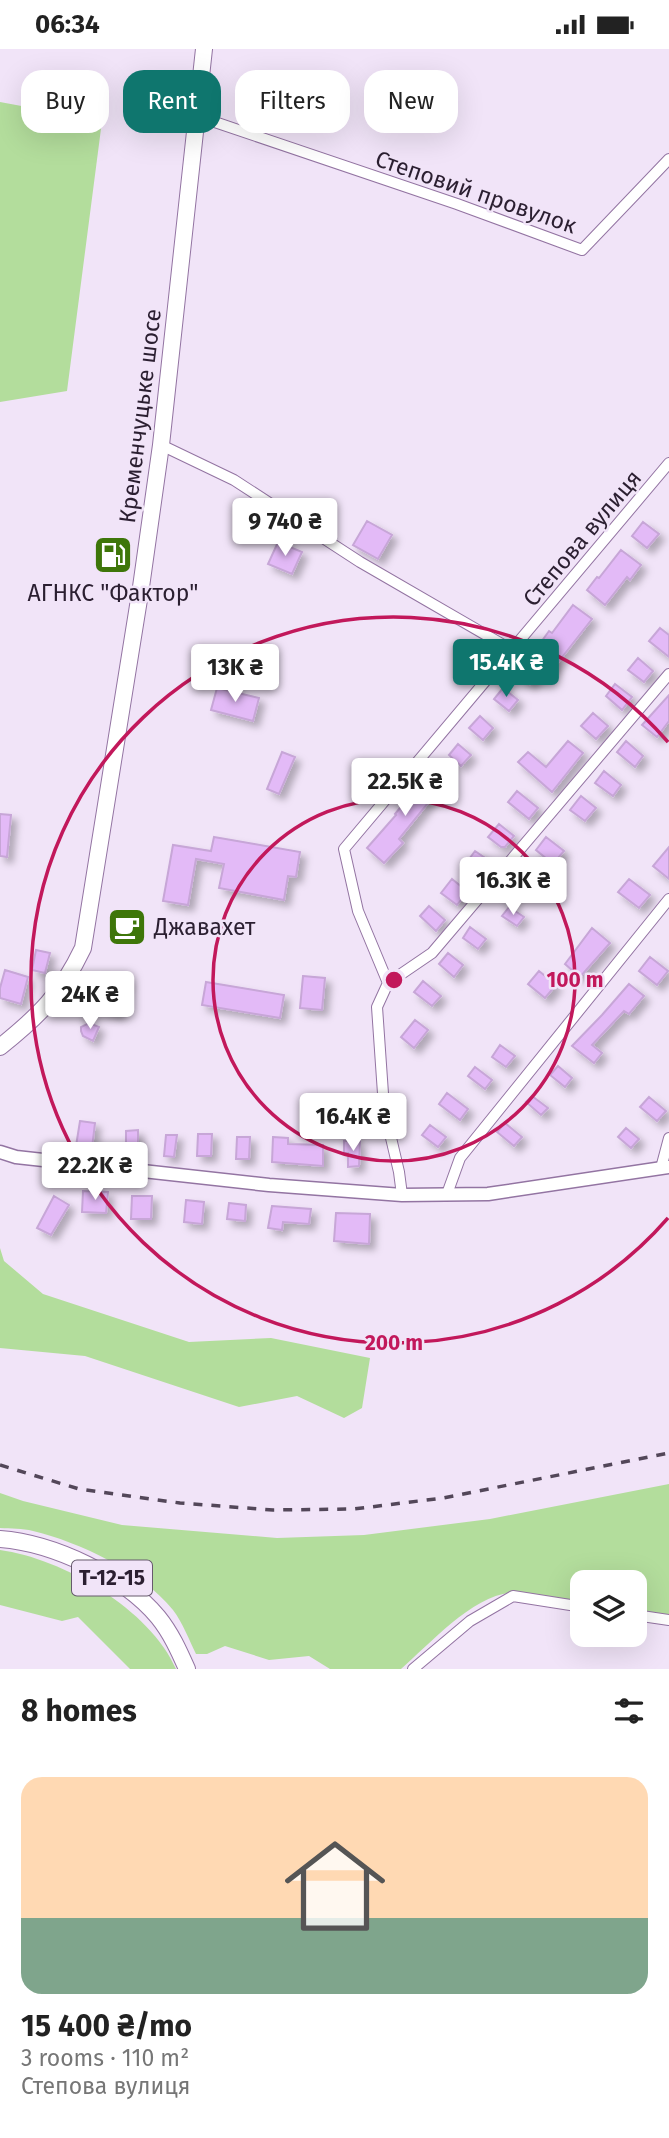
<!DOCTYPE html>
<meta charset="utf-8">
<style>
body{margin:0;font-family:"Fira Sans",sans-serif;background:#f2f2f2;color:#222;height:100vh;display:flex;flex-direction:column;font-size:26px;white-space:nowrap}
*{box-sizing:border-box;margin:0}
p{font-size:23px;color:#767676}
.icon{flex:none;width:38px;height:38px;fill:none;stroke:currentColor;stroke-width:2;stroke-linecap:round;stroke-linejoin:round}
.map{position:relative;height:1620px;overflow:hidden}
.sheet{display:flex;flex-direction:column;background:#fff;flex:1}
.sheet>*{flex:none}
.hud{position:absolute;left:21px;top:21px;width:628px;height:63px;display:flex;gap:14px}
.controls{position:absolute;left:570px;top:1521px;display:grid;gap:14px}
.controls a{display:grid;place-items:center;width:77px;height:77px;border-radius:14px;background:#fff;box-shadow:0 7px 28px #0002;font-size:35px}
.price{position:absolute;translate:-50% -60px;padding:0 16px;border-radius:7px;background:#fff;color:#222;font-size:23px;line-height:46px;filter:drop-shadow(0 2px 4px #0008)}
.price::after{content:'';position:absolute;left:50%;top:42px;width:21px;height:16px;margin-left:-10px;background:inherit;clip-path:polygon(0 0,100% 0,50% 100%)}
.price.on{background:#0f766e;color:#fff}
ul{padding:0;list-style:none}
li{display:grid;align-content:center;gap:14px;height:371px;padding:0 21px}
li+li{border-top:2px solid #e0e0e0}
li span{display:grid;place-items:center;height:217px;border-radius:21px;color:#555}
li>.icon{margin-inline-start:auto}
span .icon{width:126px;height:126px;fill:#fffc;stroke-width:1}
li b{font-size:30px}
h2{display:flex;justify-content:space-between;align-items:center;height:84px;padding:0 21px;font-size:30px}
.tag{padding:0 24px;border-radius:21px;background:#fff;box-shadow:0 7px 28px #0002;font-size:24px;line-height:63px}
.tag.on{background:#0f766e;color:#fff}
.status{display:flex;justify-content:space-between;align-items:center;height:49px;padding:0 35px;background:#fff;direction:ltr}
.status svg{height:19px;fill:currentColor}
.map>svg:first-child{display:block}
</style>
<div class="status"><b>06:34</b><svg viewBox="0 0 49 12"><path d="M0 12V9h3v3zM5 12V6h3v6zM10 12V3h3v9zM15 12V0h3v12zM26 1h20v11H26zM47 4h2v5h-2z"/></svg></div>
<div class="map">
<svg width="669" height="1620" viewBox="0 0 669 1620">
<defs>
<filter id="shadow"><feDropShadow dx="5.5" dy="5.5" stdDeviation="3.5" flood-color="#0004"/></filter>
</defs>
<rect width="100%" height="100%" fill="#f1e4f8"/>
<path fill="#b3dd9c" d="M0 53 102 72 67 342 0 353Z
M0 1199 4 1212 43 1245 189 1293 271 1289 370 1309 362 1359 344 1369 297 1347 239 1358 85 1307 0 1299Z
M669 1435V1568L635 1562V1533H583V1554C560 1551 535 1543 512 1544 474 1545 429 1596 401 1620H330L309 1607 269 1611 225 1597 207 1605H196C189 1591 183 1574 173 1561 143 1523 79 1493 33 1482 22 1479 11 1480 0 1479V1444L23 1452 122 1476 277 1489 364 1486 490 1470Z
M0 1501C62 1509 151 1561 176 1620H130L78 1568 62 1572 0 1556Z"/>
<path fill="#e3baf7" stroke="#c7a6d7" stroke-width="2" filter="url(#shadow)" d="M367 472 392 486 378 510 353 496Z
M643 473 659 485 647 499 632 487Z
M278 493 302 503 292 525 268 515Z
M621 501 641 516 630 531 627 528 605 556 587 541 597 528 599 529Z
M573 556 592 570 552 621 546 616 530 635 518 625 549 582 552 584Z
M660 579 669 586V608L649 592Z
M638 609 653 622 644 633 628 621Z
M615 635 632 648 622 661 606 647Z
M217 639 259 649 253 672 211 661Z
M503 639 518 651 509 662 494 650Z
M669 646V672L657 688 642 676Z
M593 664 608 677 596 690 581 677Z
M480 667 493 679 483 691 469 679Z
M568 692 583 704 552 743 518 713 528 703 546 718Z
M626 692 643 707 635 718 617 703Z
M458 695 471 706 461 717 449 706Z
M282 703 295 708 279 745 267 740Z
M431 721 445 733 399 790 403 794 384 814 367 799 396 766 395 765Z
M604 722 621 736 613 747 595 734Z
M517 742 538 759 529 770 508 753Z
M581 747 596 759 585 772 570 761Z
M0 765 11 766 7 808 0 807Z
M499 775 514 787 505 798H501L488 788Z
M214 788 300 803 296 828 288 827 284 851 219 839 224 815 196 810 188 856 163 852 173 796 211 802Z
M546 788 564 802 553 815 536 801Z
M669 798V830L653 817Z
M475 802 491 813 479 828 464 817Z
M452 830 468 843 457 856 441 844Z
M629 830 650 846 639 859 618 843Z
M429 857 445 871 436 882 420 867Z
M509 858 524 868 517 877 502 867Z
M470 878 486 890 478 900 463 889Z
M592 879 610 894 580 928 565 915Z
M36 901 50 904 45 924 32 921Z
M448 904 463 916 454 928 439 915Z
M650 908 668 922 657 936 639 922Z
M5 921 28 928 21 955 0 949V939Z
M539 922 556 936 545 949 528 935Z
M99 924 127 931 117 965 90 957Z
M303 927 325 929 322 961 300 959Z
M423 932 441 947 432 957 414 943Z
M206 933 284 946 280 969 202 956Z
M629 935 644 947 629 965 624 962 592 996 602 1004 594 1014 572 997 602 966Z
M415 971 428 981 414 999 401 988Z
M89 974 99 978 93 992 83 987 81 982V978Z
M500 996 515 1007 506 1018 492 1008Z
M558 1017 572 1029 565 1038 550 1026Z
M475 1018 492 1031 485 1040 468 1027Z
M447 1044 468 1060 460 1071 439 1055Z
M532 1047 548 1059 541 1066 526 1053Z
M649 1048 666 1062 657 1072 640 1058Z
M80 1072 95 1074 92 1099 76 1097Z
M505 1074 522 1088 514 1097 497 1083Z
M430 1076 446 1088 438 1098 422 1086Z
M626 1079 639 1090 631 1099 618 1088Z
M138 1081V1102H126V1082Z
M198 1085H212L211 1107H197Z
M166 1086H177L174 1108 164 1107Z
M237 1088H250L249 1110H236Z
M273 1088 288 1089V1095L323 1096V1117L272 1113Z
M344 1092H360L359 1117 348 1118V1104H344Z
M83 1142 108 1143 106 1164 82 1163Z
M54 1147 69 1156 51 1186 37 1179Z
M132 1147H152L151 1170H131Z
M186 1151 204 1153 202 1175 184 1173Z
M229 1154 246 1156 245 1172 227 1170Z
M272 1157 311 1160 309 1175 283 1173 282 1181 268 1179Z
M336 1164 370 1165 369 1195 334 1192Z"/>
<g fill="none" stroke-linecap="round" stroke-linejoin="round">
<g stroke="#9374a2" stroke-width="12">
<path id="minor" d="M197 67 457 155 582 201 669 110
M161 396 234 431 360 513 512 601
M388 934 358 862 344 800 669 414
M661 1119 669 1089
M447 1145 460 1109 669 850
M402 1146 399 1123 384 1059 377 958 388 934 432 904 669 625
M635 1566 669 1571
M413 1620 470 1572 513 1547 583 1558"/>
</g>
<g stroke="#9374a2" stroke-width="15">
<path id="tertiary" d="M0 1103 16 1108 269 1136 402 1146 488 1145 669 1118"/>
</g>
<g stroke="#9374a2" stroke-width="18">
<path id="trunk" d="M0 998C40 966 61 945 83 899L141 538 161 396 204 0
M0 1490C53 1494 124 1527 158 1568 171 1584 179 1602 187 1620"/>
</g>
<use href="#minor" stroke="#fff" stroke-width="10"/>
<use href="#tertiary" stroke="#fff" stroke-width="12"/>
<use href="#trunk" stroke="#fff" stroke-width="16"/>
<path stroke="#534759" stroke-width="3.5" stroke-dasharray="9 9" stroke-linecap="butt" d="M0 1416 79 1440 180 1454 273 1461 354 1460 443 1449 669 1404"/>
</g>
<g fill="none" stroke="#c2185b" stroke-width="3.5">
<circle cx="394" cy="931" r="181"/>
<path d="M668 1169A363 363 0 1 1 668 693"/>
</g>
<defs>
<g id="fuel-square" transform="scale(2.0125)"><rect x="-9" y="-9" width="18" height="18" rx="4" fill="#3e7609" stroke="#f1e4f8"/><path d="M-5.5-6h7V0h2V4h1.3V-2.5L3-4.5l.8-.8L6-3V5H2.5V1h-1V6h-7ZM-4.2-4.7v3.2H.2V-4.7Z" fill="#fff"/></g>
<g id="cafe-square" transform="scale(2.0125)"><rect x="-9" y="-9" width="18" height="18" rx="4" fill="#3e7609" stroke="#f1e4f8"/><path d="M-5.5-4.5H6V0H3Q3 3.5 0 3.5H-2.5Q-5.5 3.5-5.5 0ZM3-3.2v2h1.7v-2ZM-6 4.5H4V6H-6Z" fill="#fff"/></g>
</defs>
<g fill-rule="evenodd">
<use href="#fuel-square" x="113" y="506"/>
<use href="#cafe-square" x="127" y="878"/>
</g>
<g text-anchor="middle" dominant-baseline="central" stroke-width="5" stroke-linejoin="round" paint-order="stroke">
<rect fill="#f1e4f8" stroke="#665a6d" stroke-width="2" x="72" y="1511.5" width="80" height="35" rx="5"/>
<g font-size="21" font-weight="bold" fill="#2b1f31">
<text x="112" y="1529">Т-12-15</text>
</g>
<g font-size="23" fill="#2b1f31" stroke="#f1e4f8">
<text transform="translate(476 143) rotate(19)">Степовий провулок</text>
<text transform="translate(140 367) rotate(-83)">Кременчуцьке шосе</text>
<text transform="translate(582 489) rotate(-50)">Степова вулиця</text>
</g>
<g font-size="23" fill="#2b1f31" stroke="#f1e4f8">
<text x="113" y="544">АГНКС "Фактор"</text>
<text x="154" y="878" text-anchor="start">Джавахет</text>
</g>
</g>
<circle cx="394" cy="931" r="10" fill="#c2185b" stroke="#f1e4f8" stroke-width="3.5"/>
<g font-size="21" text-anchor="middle" font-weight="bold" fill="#c2185b" stroke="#f1e4f8" stroke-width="5" stroke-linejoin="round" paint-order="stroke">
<text x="575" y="938">100 m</text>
<text x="394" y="1301">200 m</text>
</g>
</svg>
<div class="controls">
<a><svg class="icon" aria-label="layers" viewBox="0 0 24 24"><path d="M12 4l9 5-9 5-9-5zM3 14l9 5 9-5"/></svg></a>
</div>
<b class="price" style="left:285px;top:509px">9 740 ₴</b>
<b class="price on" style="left:506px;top:650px">15.4K ₴</b>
<b class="price" style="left:235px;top:655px">13K ₴</b>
<b class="price" style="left:405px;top:769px">22.5K ₴</b>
<b class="price" style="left:513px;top:868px">16.3K ₴</b>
<b class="price" style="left:90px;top:982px">24K ₴</b>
<b class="price" style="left:353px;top:1104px">16.4K ₴</b>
<b class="price" style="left:95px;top:1153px">22.2K ₴</b>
<div class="hud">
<a class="tag">Buy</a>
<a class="tag on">Rent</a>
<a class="tag">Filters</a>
<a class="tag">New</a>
</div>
</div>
<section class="sheet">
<h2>8 homes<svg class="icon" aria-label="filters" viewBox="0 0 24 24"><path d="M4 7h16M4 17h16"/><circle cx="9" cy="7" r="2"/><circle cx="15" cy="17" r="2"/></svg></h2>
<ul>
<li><span style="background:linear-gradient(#ffd9b3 65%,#7fa58c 0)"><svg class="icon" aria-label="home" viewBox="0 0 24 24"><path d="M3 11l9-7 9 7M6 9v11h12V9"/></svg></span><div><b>15 400 ₴/mo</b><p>3 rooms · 110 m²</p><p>Степова вулиця</p></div></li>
</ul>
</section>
